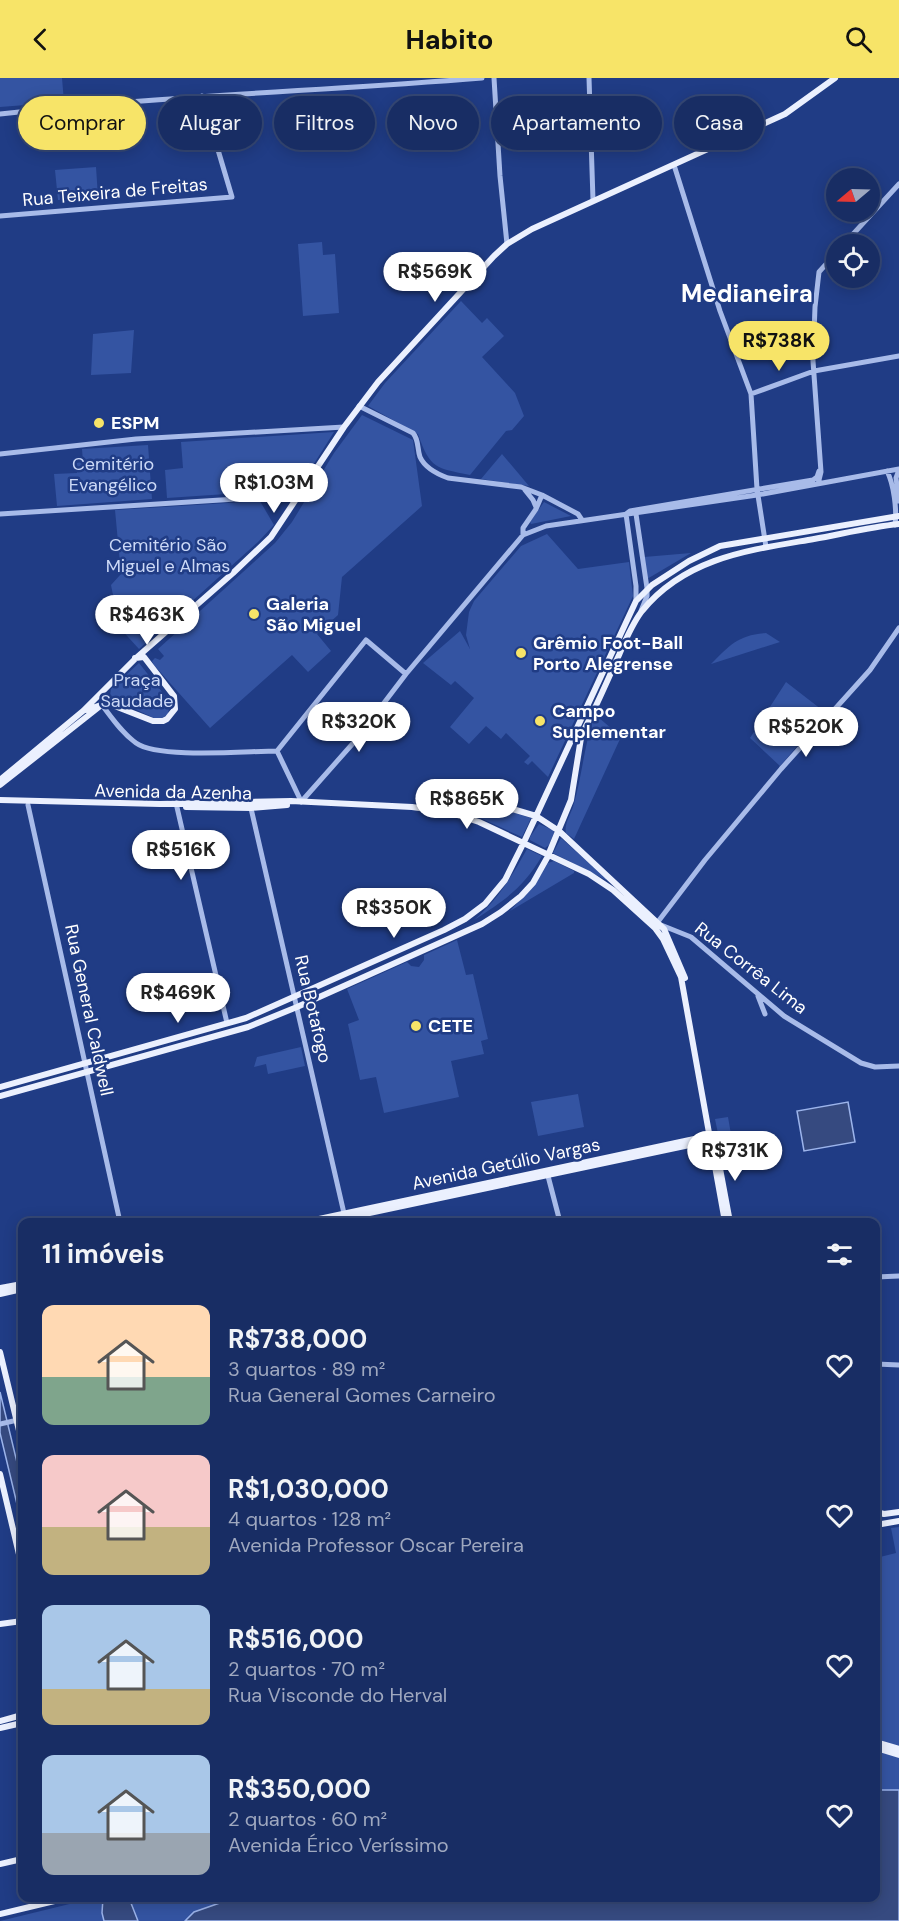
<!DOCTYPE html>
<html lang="pt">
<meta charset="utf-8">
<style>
body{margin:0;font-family:"DM Sans",sans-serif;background:#21356a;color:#f1f3f6;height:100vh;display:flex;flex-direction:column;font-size:22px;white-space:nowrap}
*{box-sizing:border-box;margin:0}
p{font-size:20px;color:#9fa8bf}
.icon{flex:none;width:33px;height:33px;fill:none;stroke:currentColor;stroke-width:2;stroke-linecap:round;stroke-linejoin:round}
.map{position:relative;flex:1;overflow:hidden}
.details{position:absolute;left:18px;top:1140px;width:862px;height:684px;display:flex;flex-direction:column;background:#182d64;border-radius:12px;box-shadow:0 3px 15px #0003,0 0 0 2px #364978}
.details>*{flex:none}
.banner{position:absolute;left:18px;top:18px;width:864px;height:54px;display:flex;gap:12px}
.needle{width:39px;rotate:251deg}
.controls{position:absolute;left:826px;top:90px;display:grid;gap:12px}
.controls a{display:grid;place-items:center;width:54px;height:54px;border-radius:50%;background:#182d64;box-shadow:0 3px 15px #0003,0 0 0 2px #364978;font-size:30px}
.price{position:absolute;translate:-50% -51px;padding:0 14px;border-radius:21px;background:#fff;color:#222;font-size:20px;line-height:39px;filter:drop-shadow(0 2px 3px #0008)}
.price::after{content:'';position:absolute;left:50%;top:36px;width:18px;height:14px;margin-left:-9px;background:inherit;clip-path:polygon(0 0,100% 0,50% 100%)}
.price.current{background:#f7e468;color:#111}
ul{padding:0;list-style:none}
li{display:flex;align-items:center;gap:18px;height:150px;padding:0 24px}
li span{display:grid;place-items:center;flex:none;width:168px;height:120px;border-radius:12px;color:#555}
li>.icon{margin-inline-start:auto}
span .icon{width:72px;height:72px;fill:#fffc;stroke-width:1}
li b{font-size:26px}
h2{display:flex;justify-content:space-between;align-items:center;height:72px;padding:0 24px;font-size:26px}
.chip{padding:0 21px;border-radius:27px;background:#182d64;box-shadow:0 3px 15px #0003,0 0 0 2px #364978;font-size:21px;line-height:54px}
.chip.current{background:#f7e468;color:#111}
header{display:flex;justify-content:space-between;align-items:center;height:78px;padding:0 24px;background:#f7e468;color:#111;font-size:27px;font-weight:700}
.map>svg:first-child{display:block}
</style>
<header><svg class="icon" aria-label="back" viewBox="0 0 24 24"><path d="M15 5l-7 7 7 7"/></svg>Habito<svg class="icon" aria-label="search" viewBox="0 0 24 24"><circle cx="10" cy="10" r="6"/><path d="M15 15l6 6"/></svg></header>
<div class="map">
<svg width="899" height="1843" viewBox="0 0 899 1843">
<rect width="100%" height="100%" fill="#203c85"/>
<path fill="#3454a2" d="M0 0H62L64 24 0 29Z
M96 89 98 119 58 122 55 92Z
M322 164 323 177 335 176 339 235 303 238 298 166Z
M461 223 482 245 487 240 504 258 482 279 515 315 524 338 512 352 506 353 470 397C436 390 430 391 418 356L368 328 385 305Z
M134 252 131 295 91 297 93 256Z
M362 337 413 362 422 428 342 499 338 537 317 556 331 573 308 594 292 577 210 650 154 587 152 583 155 580 160 582 164 578 158 571 275 465 292 444 334 375Z
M334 354 298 411 167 420 165 392 183 390 181 364Z
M148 367 152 421 57 428 54 396 77 395 76 385 83 384 82 371Z
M502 376 529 408 481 401Z
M260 423 274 447 258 464 139 571 118 548 127 539 114 522 111 507 121 496 115 432Z
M544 424 571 438 531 446 530 444Z
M547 456 578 491 629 484 633 518 548 699 532 683 528 687 524 684 530 678 506 655 501 661 486 648 469 666 450 649 474 620 455 603 451 607 423 585 460 553 470 571 466 557 469 534 474 523 521 468Z
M691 475 647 501 644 479Z
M766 555 780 564 711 586C730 567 738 557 766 555Z
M139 585 170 624 168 636 162 640H154L113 621 110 617 111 611Z
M786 604 826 635 780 688 750 660Z
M594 638 598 639 619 657 620 661 574 761 566 755C564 747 570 737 573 729 582 699 584 668 594 638Z
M443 729 508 733 531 740 522 759 478 739 440 730Z
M539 746 553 752 554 755 549 767 545 770 530 762V759Z
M561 760 606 800V802L553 775Z
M527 771 542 778C523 810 505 822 474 842 498 822 512 798 527 771Z
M554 783 574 793V795L510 833 536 805 548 785Z
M457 862 466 897 473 896 488 961 481 963 484 976 451 983 459 1019 384 1035 376 999 360 1002 348 946 359 942 347 911 407 884 411 888 419 889 424 882V877Z
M301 969 305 988 268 996 266 986 254 989 257 979Z
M578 1016 584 1049 538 1058 531 1024Z
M728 1039 733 1068 721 1070 715 1041Z
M899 1449V1727L876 1717V1480L896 1475 891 1450Z
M94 1820H103L102 1835 104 1843H0Z
M129 1820H234L195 1834 185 1843H138Z"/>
<path fill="#364a80" stroke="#9cb4eb" stroke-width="1.5" d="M848 1024 855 1064 804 1073 797 1033Z
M0 1314 22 1405V1447L0 1355Z
M876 1712H899V1843H185L194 1834 234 1820H876Z
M103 1820H129L138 1843H104L102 1835Z"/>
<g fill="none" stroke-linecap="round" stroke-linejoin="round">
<path stroke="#a8bbe9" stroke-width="5" d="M494 0 500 98 507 166
M589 0 593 122
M0 36C160 18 322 13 482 0
M674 87 720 233 751 316 757 411 766 469
M0 138 232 119 202 18
M844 166 899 106
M751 316 814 293 899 278
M359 328 413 355C419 362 417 370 420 379 425 390 437 396 448 400L521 409 542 417 578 436 582 442
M0 376 136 361 344 349
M899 392 896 400 899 423
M887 393C894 407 897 432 895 447
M818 406 821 394 813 283 815 229 819 194 837 174
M525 412 533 422 536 429
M0 436 301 417
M626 436 630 433 813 402 817 399 819 393
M626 436 636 508V523
M636 436 647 510V518L641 533
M523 457V450L536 431 542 417
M102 627C112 640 122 655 136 665 158 681 247 673 277 673
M277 673 366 562 406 596
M277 673 301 723
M301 724 355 663 406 596 523 457 546 448 757 417 899 391
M176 725 227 945
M250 726 346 1144
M28 727 120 1144
M657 845 705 782 781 691 870 592 899 550
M661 847 691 859 784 938 861 985 875 989 899 988
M758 918 765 936
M548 1098 560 1144
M876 1199 899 1198
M876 1286 899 1287
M0 1346 22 1341"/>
<path stroke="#ebf0fe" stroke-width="6" d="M86 632 107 625 153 643H163L167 641 175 631 174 618 144 579 135 580
M0 702 83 633 135 581 233 495 271 459 344 349 378 304 494 178 507 166 532 151 785 36 835 0
M0 707 99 629
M0 722 160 726 291 723 412 729 448 734 479 744 589 796 613 812 655 850 663 861 681 899 725 1144
M422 728 441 725 509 730 536 738 559 753 664 851 685 900
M186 729 251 730 287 727
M0 1009 246 940 444 852 465 841 485 826 505 802 524 764 636 523 652 507 689 483 720 468 899 438
M0 1018 248 949 297 929 482 846 501 834 521 818 533 805 547 780 571 722 581 660 586 648C598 625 608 601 619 577 625 563 632 546 642 533 686 479 750 472 814 461 842 456 870 449 899 446
M716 1069 730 1144
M305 1144 713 1057
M327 1144 713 1062
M0 1210 22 1206
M0 1216 22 1211
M0 1274 22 1365
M0 1396 22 1489
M876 1434 884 1436 899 1434
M876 1447 899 1443
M0 1546 22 1543
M0 1643 22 1637
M0 1650 22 1645
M876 1664 899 1671
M876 1670 899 1677
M0 1786 22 1781
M0 1836 67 1820"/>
</g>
<g fill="#f7e468" stroke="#203c85" stroke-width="2">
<circle cx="99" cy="345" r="6"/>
<circle cx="254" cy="536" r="6"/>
<circle cx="521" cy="575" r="6"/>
<circle cx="540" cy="643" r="6"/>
<circle cx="416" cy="948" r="6"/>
</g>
<g text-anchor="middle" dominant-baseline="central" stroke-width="5" stroke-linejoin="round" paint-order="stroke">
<g font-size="18" fill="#fff" stroke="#203c85">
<text transform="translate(115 114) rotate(-5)">Rua Teixeira de Freitas</text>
<text transform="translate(173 714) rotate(1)">Avenida da Azenha</text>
<text transform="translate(751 890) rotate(38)">Rua Corrêa Lima</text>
<text transform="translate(313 931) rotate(77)">Rua Botafogo</text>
<text transform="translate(89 932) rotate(78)">Rua General Caldwell</text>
<text transform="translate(506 1086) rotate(-12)">Avenida Getúlio Vargas</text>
</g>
<g font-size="18" font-weight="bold" fill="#fff" stroke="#203c85" text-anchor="start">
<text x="111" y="345">ESPM</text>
<text x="266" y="526">Galeria<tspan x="266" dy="21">São Miguel</tspan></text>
<text x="533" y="565">Grêmio Foot-Ball<tspan x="533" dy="21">Porto Alegrense</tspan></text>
<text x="552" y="633">Campo<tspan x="552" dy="21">Suplementar</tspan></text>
<text x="428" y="948">CETE</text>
</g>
<g font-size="18" fill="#ccd9f7" stroke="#203c85">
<text x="113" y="386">Cemitério<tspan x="113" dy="21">Evangélico</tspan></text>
<text x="168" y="467">Cemitério São<tspan x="168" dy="21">Miguel e Almas</tspan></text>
<text x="137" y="602">Praça<tspan x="137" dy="21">Saudade</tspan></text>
</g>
<g font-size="24" font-weight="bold" fill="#fff" stroke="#203c85">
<text x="747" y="215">Medianeira</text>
</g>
</g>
</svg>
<div class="controls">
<a><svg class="needle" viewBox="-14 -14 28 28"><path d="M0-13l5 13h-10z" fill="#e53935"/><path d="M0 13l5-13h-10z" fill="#9fa8bf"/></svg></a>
<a><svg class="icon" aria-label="locate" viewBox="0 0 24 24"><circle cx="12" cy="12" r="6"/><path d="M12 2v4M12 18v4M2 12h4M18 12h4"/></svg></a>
</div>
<b class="price" style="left:435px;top:225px">R$569K</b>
<b class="price current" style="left:779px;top:294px">R$738K</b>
<b class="price" style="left:274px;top:436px">R$1.03M</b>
<b class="price" style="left:147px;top:568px">R$463K</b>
<b class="price" style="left:359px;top:675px">R$320K</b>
<b class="price" style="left:806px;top:680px">R$520K</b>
<b class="price" style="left:467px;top:752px">R$865K</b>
<b class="price" style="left:181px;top:803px">R$516K</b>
<b class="price" style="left:394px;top:861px">R$350K</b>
<b class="price" style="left:178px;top:946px">R$469K</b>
<b class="price" style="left:735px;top:1104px">R$731K</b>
<div class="banner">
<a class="chip current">Comprar</a>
<a class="chip">Alugar</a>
<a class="chip">Filtros</a>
<a class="chip">Novo</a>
<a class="chip">Apartamento</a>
<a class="chip">Casa</a>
</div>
<section class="details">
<h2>11 imóveis<svg class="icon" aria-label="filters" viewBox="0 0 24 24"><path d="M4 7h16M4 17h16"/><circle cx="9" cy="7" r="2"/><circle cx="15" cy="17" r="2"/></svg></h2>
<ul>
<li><span style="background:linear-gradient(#ffd9b3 60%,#7fa58c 0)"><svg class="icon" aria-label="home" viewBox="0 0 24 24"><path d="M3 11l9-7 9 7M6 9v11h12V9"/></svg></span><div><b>R$738,000</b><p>3 quartos · 89 m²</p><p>Rua General Gomes Carneiro</p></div><svg class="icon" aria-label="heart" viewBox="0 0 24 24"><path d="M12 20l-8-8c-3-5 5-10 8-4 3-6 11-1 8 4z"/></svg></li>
<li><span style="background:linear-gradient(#f6c9c9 60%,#c2b280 0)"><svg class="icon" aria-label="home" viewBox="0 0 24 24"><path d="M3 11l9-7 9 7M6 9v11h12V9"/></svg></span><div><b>R$1,030,000</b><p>4 quartos · 128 m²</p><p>Avenida Professor Oscar Pereira</p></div><svg class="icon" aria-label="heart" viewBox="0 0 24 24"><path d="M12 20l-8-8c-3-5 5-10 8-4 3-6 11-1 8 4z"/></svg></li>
<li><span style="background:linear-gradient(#a9c7e8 70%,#c2b280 0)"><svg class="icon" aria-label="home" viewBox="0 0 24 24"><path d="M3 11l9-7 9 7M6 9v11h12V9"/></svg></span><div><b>R$516,000</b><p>2 quartos · 70 m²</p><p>Rua Visconde do Herval</p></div><svg class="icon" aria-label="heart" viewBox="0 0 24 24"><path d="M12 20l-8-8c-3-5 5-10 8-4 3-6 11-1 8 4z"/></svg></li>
<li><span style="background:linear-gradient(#a9c7e8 65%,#9aa5b1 0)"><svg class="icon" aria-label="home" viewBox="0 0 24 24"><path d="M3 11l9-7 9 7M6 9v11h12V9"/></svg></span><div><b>R$350,000</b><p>2 quartos · 60 m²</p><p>Avenida Érico Veríssimo</p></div><svg class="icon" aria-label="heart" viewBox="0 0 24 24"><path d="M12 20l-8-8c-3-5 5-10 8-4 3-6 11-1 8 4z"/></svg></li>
</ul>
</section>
</div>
